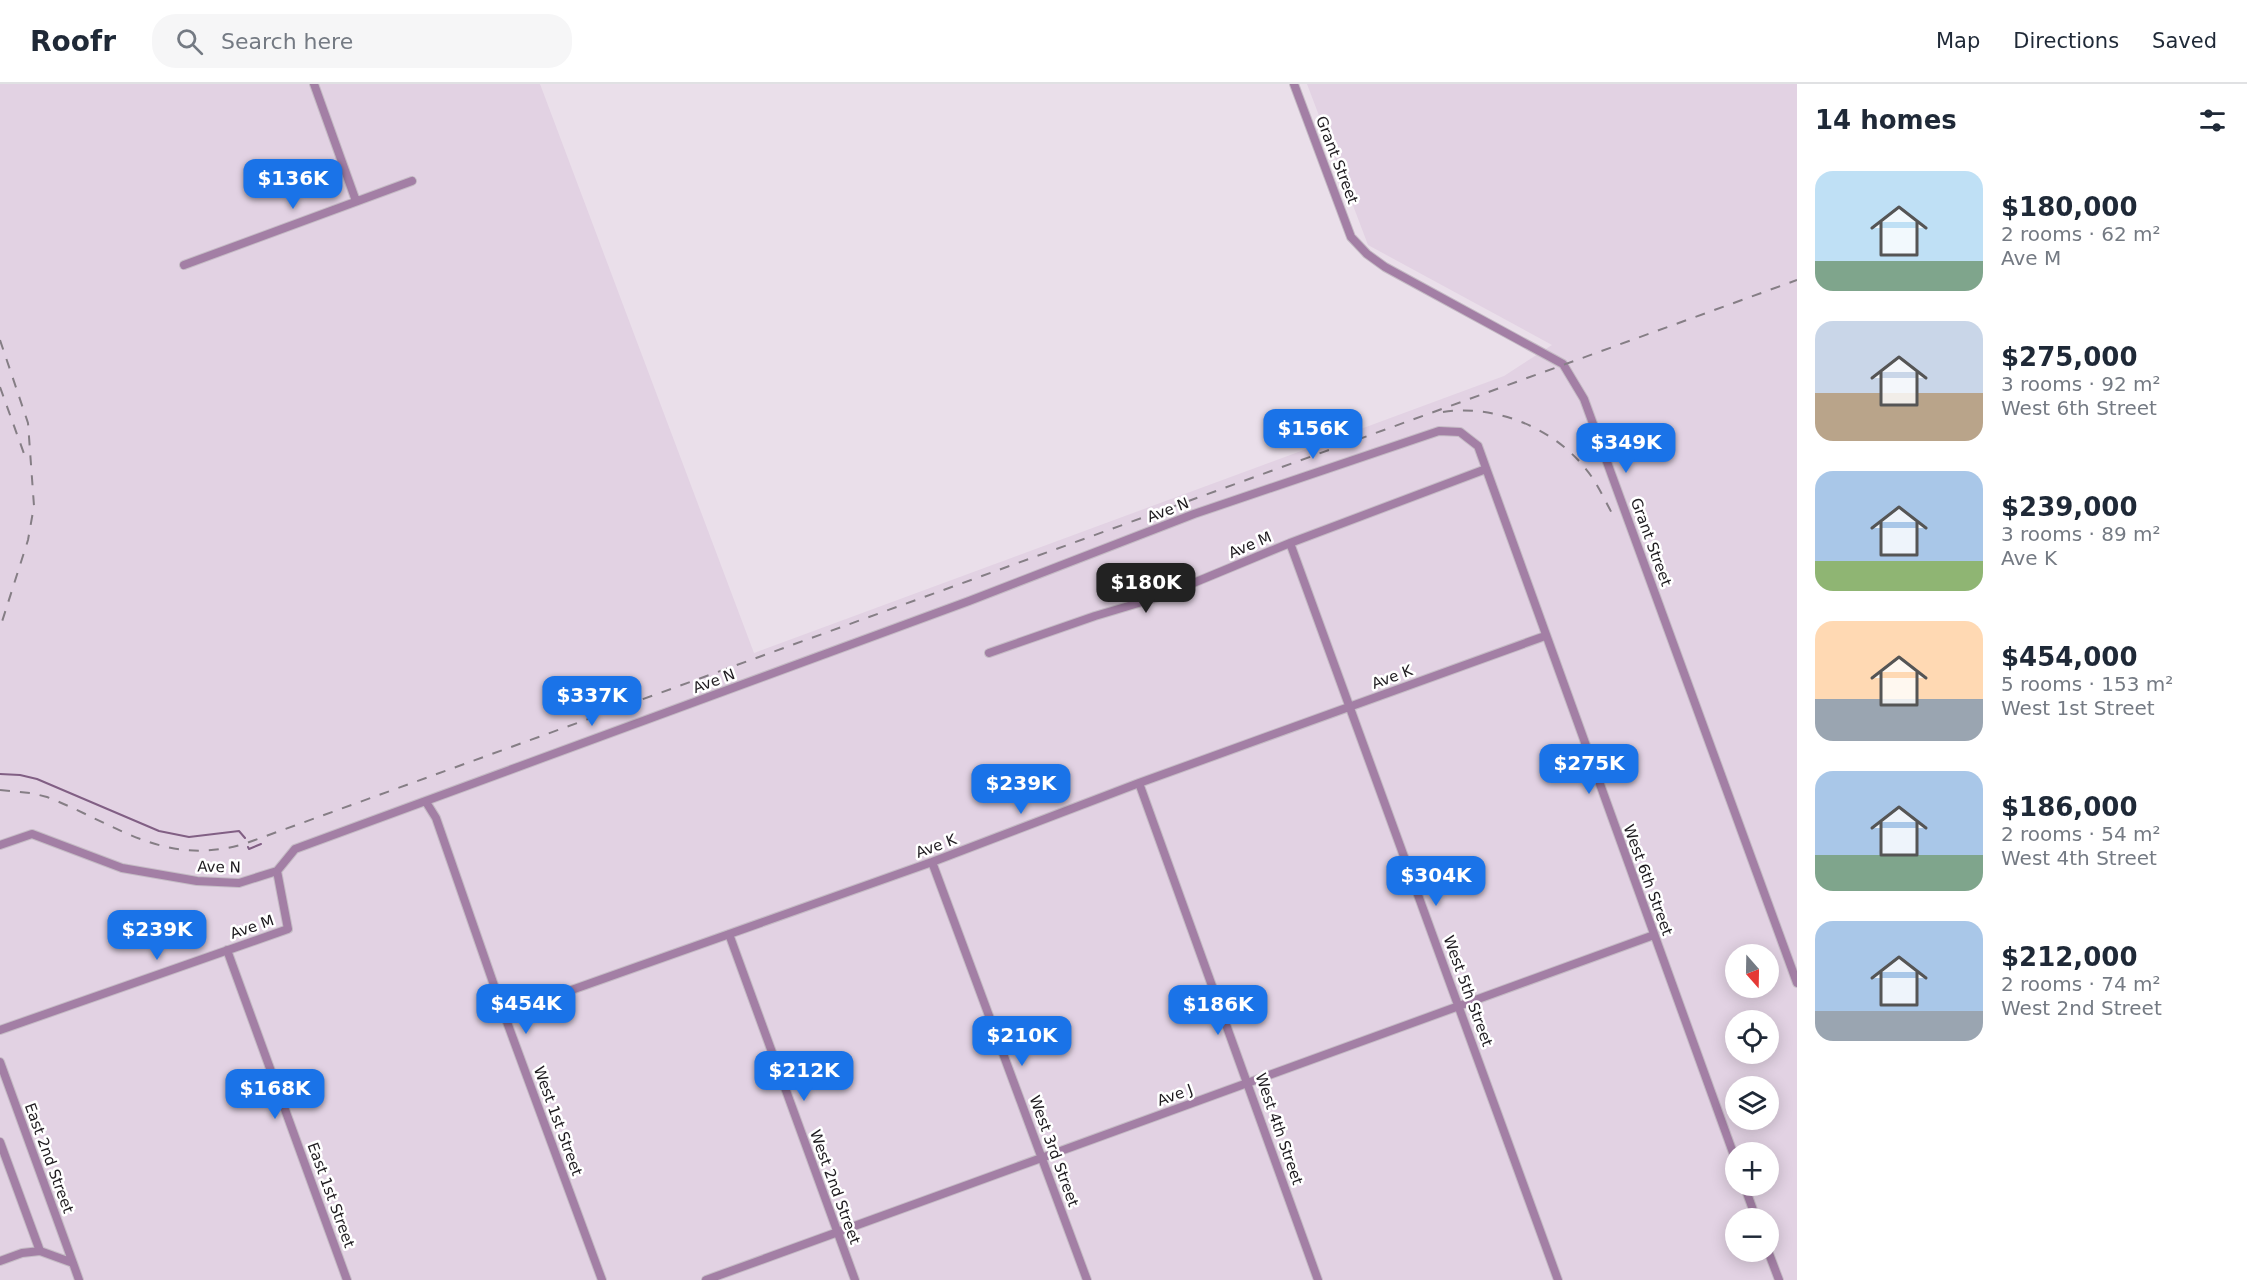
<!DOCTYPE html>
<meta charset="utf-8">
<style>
body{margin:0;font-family:"DejaVu Sans",sans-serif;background:#f6f6f7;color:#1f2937;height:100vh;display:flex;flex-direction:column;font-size:22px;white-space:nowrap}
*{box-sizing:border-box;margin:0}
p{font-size:20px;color:#747a83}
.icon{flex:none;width:33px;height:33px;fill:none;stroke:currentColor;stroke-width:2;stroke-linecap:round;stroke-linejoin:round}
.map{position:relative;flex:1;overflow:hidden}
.side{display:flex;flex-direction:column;background:#fff;width:450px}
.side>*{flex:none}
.needle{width:39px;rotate:160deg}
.tools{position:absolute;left:1725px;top:860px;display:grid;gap:12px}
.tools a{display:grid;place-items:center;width:54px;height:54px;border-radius:50%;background:#fff;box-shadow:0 3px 15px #0003;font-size:30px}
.price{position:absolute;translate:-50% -51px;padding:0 14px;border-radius:12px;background:#1a73e8;color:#fff;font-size:20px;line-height:39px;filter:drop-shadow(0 2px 3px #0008)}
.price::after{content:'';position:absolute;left:50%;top:36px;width:18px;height:14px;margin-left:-9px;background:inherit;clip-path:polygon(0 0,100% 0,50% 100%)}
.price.current{background:#222;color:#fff}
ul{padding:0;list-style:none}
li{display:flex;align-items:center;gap:18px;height:150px;padding:0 18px}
li span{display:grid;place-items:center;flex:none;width:168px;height:120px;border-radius:18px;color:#555}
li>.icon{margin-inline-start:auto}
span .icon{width:72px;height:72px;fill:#fffc;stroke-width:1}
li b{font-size:26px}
h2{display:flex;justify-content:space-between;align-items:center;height:72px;padding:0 18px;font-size:26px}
header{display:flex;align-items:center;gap:36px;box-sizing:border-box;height:84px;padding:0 30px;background:#fff;border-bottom:2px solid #e0e1e3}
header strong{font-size:28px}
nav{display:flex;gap:33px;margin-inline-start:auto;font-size:21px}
.search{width:420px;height:54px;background:#f6f6f7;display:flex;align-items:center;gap:15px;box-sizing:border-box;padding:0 21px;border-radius:24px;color:#747a83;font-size:22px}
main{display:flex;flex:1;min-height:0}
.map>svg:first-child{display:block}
</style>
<header>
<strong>Roofr</strong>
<div class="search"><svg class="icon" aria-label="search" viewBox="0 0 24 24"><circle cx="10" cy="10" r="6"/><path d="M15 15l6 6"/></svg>Search here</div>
<nav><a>Map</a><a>Directions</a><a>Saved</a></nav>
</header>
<main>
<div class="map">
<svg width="1797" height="1196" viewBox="0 0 1797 1196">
<rect width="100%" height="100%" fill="#eadfea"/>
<path fill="#e2d2e3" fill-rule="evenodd" d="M0 0H540L754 569 1504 292 1552 261 1368 161 1307 0H1797V1196H0ZM1736 870H1768V903H1736ZM1736 936H1768V969H1736ZM1736 1002H1768V1035H1736ZM1736 1068H1768V1101H1736ZM1736 1134H1768V1167H1736Z"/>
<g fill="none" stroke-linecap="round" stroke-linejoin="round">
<path stroke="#815f84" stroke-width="2" d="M0 690 20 691 37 695 159 747 189 753 239 747 245 754
M248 763 249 765 261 760"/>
<g stroke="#c5bcc5" stroke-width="10">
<path id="street" d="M314 0 356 117
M1294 0 1351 153 1367 170 1385 183 1563 280 1584 315 1797 899
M184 181 412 97
M1290 459 1558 1196
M989 569 1095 532 1162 512 1290 459 1486 385
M1139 699 1318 1196
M426 718 436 734 504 930 602 1196
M0 761 32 750 122 784 197 797 239 799 277 787 295 765 969 517 1194 430 1439 347 1460 348 1478 362 1736 1077
M932 778 1087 1196
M729 850 855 1196
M227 866 347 1196
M504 930 932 778 1139 699 1545 552
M0 946 288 845 277 787
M0 978 73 1179
M0 1058 40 1167 73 1179 79 1196
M1744 1101 1756 1134
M1768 1167 1779 1196
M0 1177 22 1169 40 1167
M706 1196 1654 851"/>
</g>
<use href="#street" stroke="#a37fa5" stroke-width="8"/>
<path stroke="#857e85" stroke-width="2" stroke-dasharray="10 10" stroke-linecap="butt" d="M0 256 28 339 34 422 28 456 0 544
M0 303 27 378
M1443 328C1495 320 1553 344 1585 384 1597 398 1605 417 1614 433
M0 706 31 709 47 713C118 741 164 783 244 760L1797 196"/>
</g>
<g text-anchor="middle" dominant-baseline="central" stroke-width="5" stroke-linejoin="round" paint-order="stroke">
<g font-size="15" fill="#1e1b1f" stroke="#fff">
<text transform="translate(1337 76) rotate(69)">Grant Street</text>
<text transform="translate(1168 426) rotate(-21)">Ave N</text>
<text transform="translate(1651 458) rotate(70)">Grant Street</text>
<text transform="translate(1250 461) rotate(-23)">Ave M</text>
<text transform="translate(1392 593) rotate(-20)">Ave K</text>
<text transform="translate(714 597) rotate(-20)">Ave N</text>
<text transform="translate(936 762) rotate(-20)">Ave K</text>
<text transform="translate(219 783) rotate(1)">Ave N</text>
<text transform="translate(1648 796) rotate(70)">West 6th Street</text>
<text transform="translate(252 843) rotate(-19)">Ave M</text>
<text transform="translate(1468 907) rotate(70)">West 5th Street</text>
<text transform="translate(1175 1011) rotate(-20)">Ave J</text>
<text transform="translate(558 1037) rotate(70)">West 1st Street</text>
<text transform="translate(1279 1045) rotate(71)">West 4th Street</text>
<text transform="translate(1054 1067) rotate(70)">West 3rd Street</text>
<text transform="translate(49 1074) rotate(70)">East 2nd Street</text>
<text transform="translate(835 1103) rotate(70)">West 2nd Street</text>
<text transform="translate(331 1111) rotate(70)">East 1st Street</text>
</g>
</g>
</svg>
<div class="tools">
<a><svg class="needle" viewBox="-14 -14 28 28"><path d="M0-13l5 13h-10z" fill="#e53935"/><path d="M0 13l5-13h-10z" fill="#747a83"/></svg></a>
<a><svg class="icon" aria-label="locate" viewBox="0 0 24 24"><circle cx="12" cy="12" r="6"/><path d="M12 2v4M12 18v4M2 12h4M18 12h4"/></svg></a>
<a><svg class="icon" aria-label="layers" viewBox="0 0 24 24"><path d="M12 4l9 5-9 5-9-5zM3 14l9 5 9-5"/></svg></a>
<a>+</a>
<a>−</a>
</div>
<b class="price" style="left:293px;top:126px">$136K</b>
<b class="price" style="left:1313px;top:376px">$156K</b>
<b class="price" style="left:1626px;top:390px">$349K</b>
<b class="price current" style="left:1146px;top:530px">$180K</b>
<b class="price" style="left:592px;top:643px">$337K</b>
<b class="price" style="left:1589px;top:711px">$275K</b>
<b class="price" style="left:1021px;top:731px">$239K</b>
<b class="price" style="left:1436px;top:823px">$304K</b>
<b class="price" style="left:157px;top:877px">$239K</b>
<b class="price" style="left:526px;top:951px">$454K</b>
<b class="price" style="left:1218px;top:952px">$186K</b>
<b class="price" style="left:1022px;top:983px">$210K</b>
<b class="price" style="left:804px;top:1018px">$212K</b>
<b class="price" style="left:275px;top:1036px">$168K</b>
</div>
<section class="side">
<h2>14 homes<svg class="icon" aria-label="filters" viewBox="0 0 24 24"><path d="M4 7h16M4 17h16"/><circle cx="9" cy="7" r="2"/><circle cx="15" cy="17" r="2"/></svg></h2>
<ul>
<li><span style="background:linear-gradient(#bfe0f5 75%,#7fa58c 0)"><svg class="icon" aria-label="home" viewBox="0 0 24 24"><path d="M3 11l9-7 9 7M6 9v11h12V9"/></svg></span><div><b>$180,000</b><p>2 rooms · 62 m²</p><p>Ave M</p></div></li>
<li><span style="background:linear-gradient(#c9d6e8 60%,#b9a48a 0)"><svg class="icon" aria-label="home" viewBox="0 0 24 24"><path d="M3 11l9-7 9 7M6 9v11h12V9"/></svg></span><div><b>$275,000</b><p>3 rooms · 92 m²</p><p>West 6th Street</p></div></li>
<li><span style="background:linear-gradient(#a9c7e8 75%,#8fb573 0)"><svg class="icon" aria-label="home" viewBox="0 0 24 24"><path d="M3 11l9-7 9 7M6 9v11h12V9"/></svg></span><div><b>$239,000</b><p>3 rooms · 89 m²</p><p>Ave K</p></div></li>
<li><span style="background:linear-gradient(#ffd9b3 65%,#9aa5b1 0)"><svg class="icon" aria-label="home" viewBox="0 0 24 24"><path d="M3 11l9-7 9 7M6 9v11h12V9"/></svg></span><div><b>$454,000</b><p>5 rooms · 153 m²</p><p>West 1st Street</p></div></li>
<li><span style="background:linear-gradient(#a9c7e8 70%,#7fa58c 0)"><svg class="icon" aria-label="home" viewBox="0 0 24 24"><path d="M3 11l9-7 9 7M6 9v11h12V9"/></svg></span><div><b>$186,000</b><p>2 rooms · 54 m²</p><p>West 4th Street</p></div></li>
<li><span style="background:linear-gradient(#a9c7e8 75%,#9aa5b1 0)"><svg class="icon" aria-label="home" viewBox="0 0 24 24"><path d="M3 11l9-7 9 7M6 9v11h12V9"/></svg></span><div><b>$212,000</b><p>2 rooms · 74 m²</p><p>West 2nd Street</p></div></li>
</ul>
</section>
</main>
